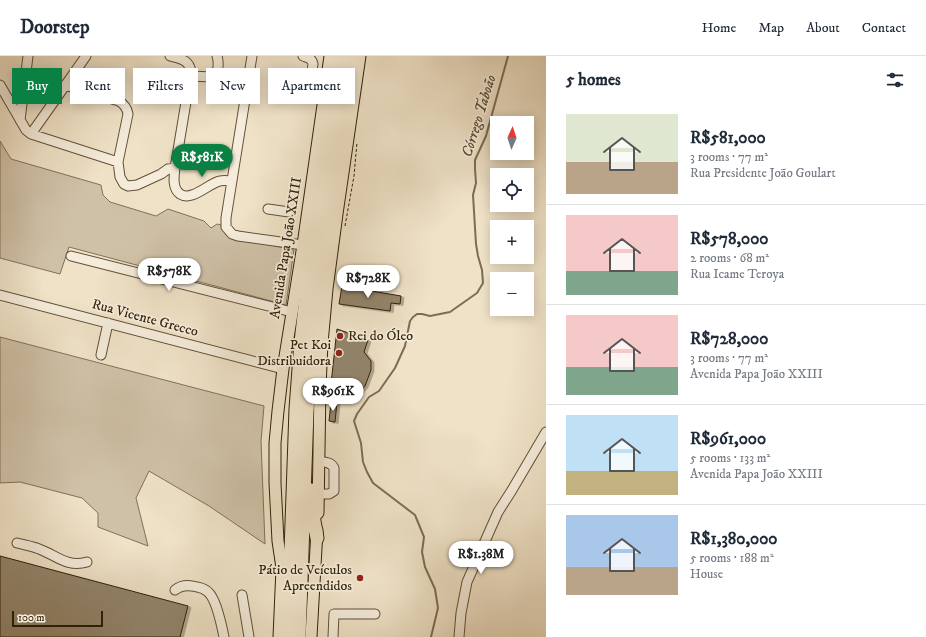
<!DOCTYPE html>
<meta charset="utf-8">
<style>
body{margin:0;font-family:"IM FELL DW Pica",serif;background:#f6f6f7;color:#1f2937;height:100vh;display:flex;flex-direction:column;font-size:15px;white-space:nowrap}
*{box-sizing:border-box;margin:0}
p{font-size:13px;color:#747a83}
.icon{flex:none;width:22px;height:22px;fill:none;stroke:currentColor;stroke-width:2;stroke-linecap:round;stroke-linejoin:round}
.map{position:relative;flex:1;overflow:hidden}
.panel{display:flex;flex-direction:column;background:#fff;width:380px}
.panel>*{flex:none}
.banner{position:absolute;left:12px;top:12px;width:380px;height:36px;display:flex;gap:8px}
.needle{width:26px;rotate:3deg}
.fabs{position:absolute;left:490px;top:60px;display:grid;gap:8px}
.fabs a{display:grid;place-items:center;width:44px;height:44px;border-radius:0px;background:#fff;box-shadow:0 2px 10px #0003;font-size:20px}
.scale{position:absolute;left:12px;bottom:10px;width:91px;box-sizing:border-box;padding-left:4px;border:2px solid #302109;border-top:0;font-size:11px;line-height:14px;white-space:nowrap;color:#302109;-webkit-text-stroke:3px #f5ecdb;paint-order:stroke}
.price{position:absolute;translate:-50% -34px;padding:0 9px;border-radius:14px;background:#fff;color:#222;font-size:13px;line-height:26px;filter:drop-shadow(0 1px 2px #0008)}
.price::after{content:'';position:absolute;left:50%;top:24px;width:12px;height:9px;margin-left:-6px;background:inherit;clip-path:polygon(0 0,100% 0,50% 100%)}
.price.active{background:#0b8043;color:#fff}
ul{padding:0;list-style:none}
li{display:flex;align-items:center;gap:12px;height:100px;padding:0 20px}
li+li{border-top:1px solid #e0e1e3}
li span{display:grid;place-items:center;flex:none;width:112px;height:80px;border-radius:0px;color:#555}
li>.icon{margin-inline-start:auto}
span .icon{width:48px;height:48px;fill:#fffc;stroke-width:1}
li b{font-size:17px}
h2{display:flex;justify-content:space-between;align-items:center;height:48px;padding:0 20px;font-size:17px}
.pill{padding:0 14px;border-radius:0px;background:#fff;box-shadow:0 2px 10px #0003;font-size:14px;line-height:36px}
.pill.active{background:#0b8043;color:#fff}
header{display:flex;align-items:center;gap:24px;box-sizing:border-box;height:56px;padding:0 20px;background:#fff;border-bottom:1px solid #e0e1e3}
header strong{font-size:19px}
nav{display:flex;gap:22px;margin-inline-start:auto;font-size:14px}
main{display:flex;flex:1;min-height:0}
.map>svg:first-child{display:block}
</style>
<header>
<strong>Doorstep</strong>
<nav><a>Home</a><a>Map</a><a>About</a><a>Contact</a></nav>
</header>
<main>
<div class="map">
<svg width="546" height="581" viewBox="0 0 546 581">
<defs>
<filter id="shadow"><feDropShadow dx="3" dy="1.5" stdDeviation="0" flood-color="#0004"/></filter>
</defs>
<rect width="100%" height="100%" fill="#efe2c7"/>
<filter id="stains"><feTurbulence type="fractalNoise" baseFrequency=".005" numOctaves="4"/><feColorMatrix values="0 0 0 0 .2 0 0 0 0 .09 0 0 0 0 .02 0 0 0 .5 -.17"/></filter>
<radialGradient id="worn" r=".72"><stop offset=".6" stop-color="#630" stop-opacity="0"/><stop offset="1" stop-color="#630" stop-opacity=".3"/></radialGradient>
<path fill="#cfc1a7" stroke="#807158" d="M0 85 11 103 101 129 103 139 110 146 156 160 168 153 204 165 211 172 217 168 221 169 227 180 294 194 286 249 69 191 60 218 0 202Z
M0 281 264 350 261 385 265 488 209 450 149 415 136 442 148 490 98 471V457L82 442 20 426 0 427Z"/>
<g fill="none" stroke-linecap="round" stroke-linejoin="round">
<path stroke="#7c6d54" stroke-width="2" d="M431 581 438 552 435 533 425 511 422 496 424 481 415 459 373 427 367 416 363 406 361 387 354 365 357 358 369 341 379 335 395 312 405 290 410 265 413 261 417 258H422L430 260 450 256 477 237 483 227 482 214 478 200 476 188 473 139 476 127 475 113V104L486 80 508 0"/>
</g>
<path fill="#93856c" stroke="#302109" filter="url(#shadow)" d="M342 230 401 240 400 248 391 247 390 255 339 248Z
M337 273 368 284 364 296 371 305V314L365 330 358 338 355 336 358 332 353 330 351 336 331 328Z
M333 331 345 336 341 344 329 339Z
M331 346H337L335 366 329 365Z
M0 500 188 550 180 581H0Z"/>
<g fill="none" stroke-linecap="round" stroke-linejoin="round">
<g stroke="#605138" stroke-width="11">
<path id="minor" d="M170 0C180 3 189 3 191 16L175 112C174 120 172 132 180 138 192 146 209 127 220 125 224 124 228 125 232 125
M252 0 226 162V171L232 178 238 180 303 189
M303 0C308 2 312 2 313 8L309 35
M190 20 212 21C219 17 219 7 217 0
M0 29 26 74 31 78 118 106
M65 29 119 45C124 48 127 52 128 58L118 106 120 121 124 128 128 130 137 129 161 118 168 113 175 112
M20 64 28 0
M31 78 86 0
M268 153 289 156
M71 200 292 256
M0 239 283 313
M101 299 108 267
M318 438H329L334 435V412C331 406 325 406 319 405
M17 487C24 489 32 490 39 493 56 499 67 512 87 506
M175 534C180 530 186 529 192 530 198 531 205 532 209 537 216 544 222 571 224 581
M242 539 249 581
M333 581 334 558H375
M459 581 461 557 467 526 498 456 512 434 546 376"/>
</g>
<g stroke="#302109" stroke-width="13">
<path id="major" d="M318 457 320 331 322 287 327 233 337 158 360 0
M279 581 282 512 278 485 275 427V387L278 355 283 313 303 189 330 0
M311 581 317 474"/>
</g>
<g stroke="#302109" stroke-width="15">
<path id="highway" d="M311 434 314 465 317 482
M288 581 296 353 301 286 309 216 317 158 340 0
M299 581 307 355 313 275 322 190 350 0"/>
</g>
<path stroke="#302109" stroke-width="1" stroke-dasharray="3 2" stroke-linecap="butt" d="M345 170 354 120 357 86"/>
<use href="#minor" stroke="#f5ecdb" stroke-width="9"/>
<use href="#major" stroke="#efe2c7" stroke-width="11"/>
<use href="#highway" stroke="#efe2c7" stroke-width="13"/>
</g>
<g fill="#8f2418" stroke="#f5ecdb" stroke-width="1.5">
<circle cx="340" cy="280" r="4"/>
<circle cx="339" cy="297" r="4"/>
<circle cx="360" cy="522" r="4"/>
</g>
<g text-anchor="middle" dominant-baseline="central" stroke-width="3.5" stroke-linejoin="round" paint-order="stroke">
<g font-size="14" fill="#302109" stroke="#f5ecdb">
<text transform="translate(286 192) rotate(-81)">Avenida Papa João XXIII</text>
<text transform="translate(145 262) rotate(15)">Rua Vicente Grecco</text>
</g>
<g font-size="14" fill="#302109" stroke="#f5ecdb" text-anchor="end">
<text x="348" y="280" text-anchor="start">Rei do Óleo</text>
<text x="331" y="289">Pet Koi<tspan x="331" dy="16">Distribuidora</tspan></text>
<text x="352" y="514">Pátio de Veículos<tspan x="352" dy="16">Apreendidos</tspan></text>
</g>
<g font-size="15" font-style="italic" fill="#5c4d35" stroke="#f5ecdb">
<text transform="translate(479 60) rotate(-73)">Córrego Taboão</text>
</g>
</g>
<rect width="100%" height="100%" filter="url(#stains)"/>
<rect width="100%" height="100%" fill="url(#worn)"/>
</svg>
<div class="fabs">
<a><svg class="needle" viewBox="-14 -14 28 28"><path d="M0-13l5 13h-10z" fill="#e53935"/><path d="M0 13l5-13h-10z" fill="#747a83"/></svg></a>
<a><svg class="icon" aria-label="locate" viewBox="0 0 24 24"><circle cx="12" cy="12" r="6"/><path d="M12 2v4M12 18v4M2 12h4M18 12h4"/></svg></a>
<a>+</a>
<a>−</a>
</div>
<div class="scale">100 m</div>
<b class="price active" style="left:202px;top:122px">R$581K</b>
<b class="price" style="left:169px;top:236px">R$578K</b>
<b class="price" style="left:368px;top:243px">R$728K</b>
<b class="price" style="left:333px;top:356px">R$961K</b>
<b class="price" style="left:481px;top:519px">R$1.38M</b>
<div class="banner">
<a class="pill active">Buy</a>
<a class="pill">Rent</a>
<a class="pill">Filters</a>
<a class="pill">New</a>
<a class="pill">Apartment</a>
</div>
</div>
<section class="panel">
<h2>5 homes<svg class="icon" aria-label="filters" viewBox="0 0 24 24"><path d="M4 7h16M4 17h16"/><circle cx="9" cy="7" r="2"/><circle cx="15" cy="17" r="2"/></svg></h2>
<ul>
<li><span style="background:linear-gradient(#dfe7d0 60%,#b9a48a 0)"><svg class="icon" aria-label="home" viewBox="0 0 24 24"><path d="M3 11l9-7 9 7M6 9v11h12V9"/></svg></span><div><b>R$581,000</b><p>3 rooms · 77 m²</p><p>Rua Presidente João Goulart</p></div></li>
<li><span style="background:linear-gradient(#f6c9c9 70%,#7fa58c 0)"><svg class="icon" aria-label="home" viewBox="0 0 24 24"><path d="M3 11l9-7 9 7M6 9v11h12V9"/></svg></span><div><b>R$578,000</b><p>2 rooms · 68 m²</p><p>Rua Icame Teroya</p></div></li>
<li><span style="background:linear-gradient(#f6c9c9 65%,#7fa58c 0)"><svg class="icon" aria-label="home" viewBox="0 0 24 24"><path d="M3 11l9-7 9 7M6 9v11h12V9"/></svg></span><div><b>R$728,000</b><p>3 rooms · 77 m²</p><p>Avenida Papa João XXIII</p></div></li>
<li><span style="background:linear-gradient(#bfe0f5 70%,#c2b280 0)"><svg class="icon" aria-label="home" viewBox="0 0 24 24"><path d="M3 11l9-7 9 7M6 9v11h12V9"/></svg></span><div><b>R$961,000</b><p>5 rooms · 133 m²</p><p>Avenida Papa João XXIII</p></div></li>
<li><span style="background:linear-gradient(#a9c7e8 65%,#b9a48a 0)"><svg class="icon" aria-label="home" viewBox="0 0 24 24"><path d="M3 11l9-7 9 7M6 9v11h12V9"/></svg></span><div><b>R$1,380,000</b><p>5 rooms · 188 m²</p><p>House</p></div></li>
</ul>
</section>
</main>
